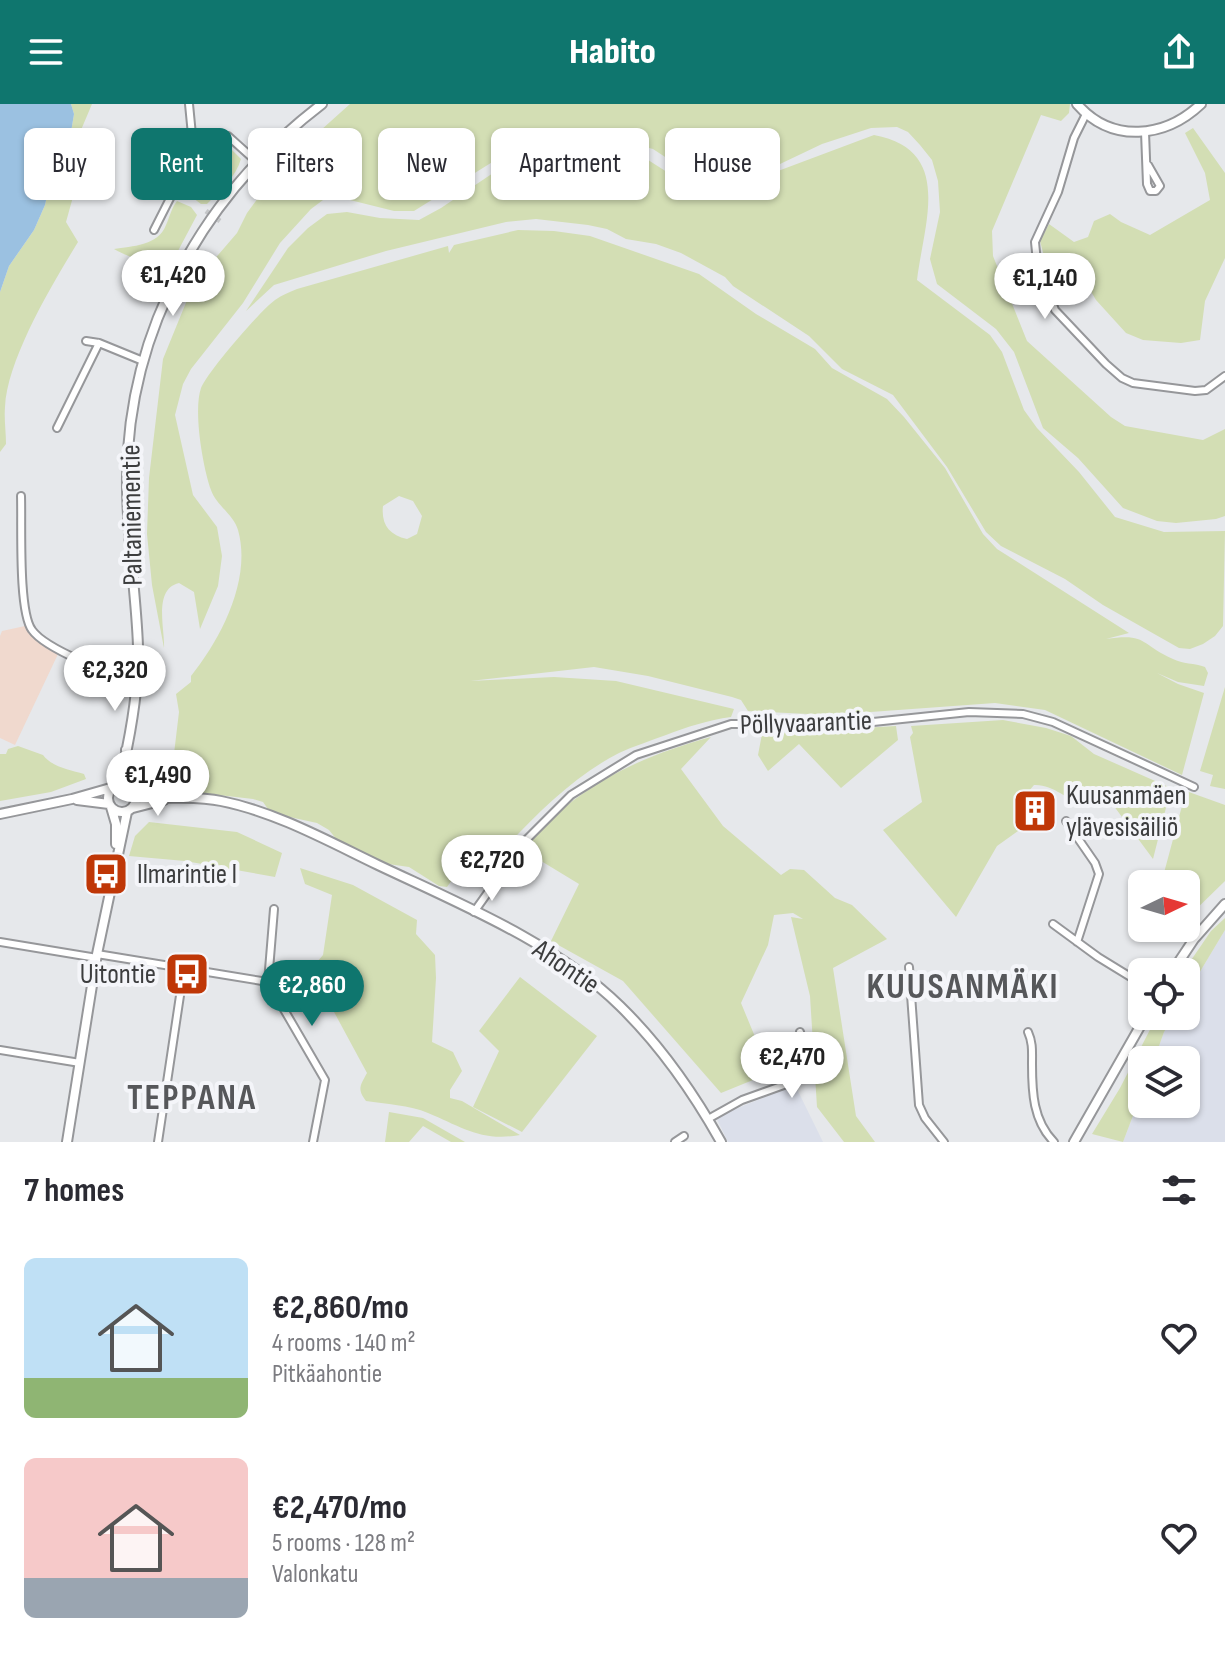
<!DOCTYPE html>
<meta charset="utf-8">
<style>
body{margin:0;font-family:"Sofia Sans Condensed",sans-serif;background:#f2f2f3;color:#2b2b33;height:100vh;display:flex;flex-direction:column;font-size:30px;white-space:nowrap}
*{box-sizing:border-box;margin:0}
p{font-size:26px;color:#7c7c81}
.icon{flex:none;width:44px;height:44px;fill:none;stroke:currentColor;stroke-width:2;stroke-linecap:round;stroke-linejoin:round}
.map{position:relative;height:1038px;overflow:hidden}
.drawer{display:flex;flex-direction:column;background:#fff;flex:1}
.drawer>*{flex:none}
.hud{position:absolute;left:24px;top:24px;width:800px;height:72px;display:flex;gap:16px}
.needle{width:52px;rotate:85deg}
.controls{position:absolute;left:1128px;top:766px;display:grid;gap:16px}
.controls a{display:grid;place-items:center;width:72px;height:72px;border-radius:12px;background:#fff;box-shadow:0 2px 6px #0004;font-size:40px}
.price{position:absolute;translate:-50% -68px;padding:0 18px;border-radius:28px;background:#fff;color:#222;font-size:26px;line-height:52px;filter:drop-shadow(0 2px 4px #0008)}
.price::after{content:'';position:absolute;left:50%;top:48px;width:24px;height:18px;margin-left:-12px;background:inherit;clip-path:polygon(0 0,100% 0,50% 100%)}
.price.current{background:#0f766e;color:#fff}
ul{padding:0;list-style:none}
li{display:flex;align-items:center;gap:24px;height:200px;padding:0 24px}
li span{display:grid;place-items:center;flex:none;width:224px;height:160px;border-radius:12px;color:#555}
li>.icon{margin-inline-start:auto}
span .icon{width:96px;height:96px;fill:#fffc;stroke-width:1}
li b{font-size:34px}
h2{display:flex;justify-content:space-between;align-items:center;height:96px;padding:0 24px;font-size:34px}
.chip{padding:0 28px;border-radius:12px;background:#fff;box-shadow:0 2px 6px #0004;font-size:28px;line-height:72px}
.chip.current{background:#0f766e;color:#fff}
header{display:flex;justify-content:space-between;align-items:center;height:104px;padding:0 24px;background:#0f766e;color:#fff;font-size:36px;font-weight:800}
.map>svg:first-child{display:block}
</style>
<header><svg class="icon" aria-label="menu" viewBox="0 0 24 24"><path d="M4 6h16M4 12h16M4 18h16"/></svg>Habito<svg class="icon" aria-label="share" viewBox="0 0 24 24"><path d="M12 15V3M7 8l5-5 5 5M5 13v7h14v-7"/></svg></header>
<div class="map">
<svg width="1225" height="1038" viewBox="0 0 1225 1038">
<rect width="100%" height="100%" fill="#e6e8eb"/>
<path fill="#f0d9ce" d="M25 522 36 535 59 548 15 641 0 634V532L2 527Z"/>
<path fill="#dbdfea" d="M1225 826V1038H1123L1142 988V1000H1186V956H1154L1164 928 1174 912H1186V891Z
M795 981 823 1038H728L716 1013Z"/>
<path fill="#d3deb4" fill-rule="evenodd" d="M71 0H92L81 26 86 46 66 118 78 138C53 179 7 255 5 303 4 315 6 328 6 340L0 348V188L9 162 34 126 45 101 53 64 70 34 74 10Z
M350 0H1070L1069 9 1061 17 1041 11 992 127 993 152 1027 237 1111 313 1125 322 1203 336 1225 325V412L1216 415 1176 419 1157 417 1123 404 1078 354 1043 324 1014 248 996 225 937 180 930 155 940 108 938 77 932 56 920 41 908 28 897 23 871 24 822 40 780 60 711 76 694 72 653 45 573 25 537 30 414 107H394L342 94 327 93 311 105 280 139 243 199 191 265 183 280 175 311 193 391 217 423 222 452 218 482 200 525 194 488 179 479C153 485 165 525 164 544L152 481 147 430 149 374 163 255 194 179 237 129 247 109 282 61Z
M1193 24 1225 69V154L1205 197 1200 236 1181 239 1143 236 1126 229 1096 196 1079 167 1065 180 1055 194 1040 137 1049 120 1074 138 1088 133 1094 117 1110 110 1121 118 1150 131 1210 96 1205 69 1185 29Z
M874 31C954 46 924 118 917 176L990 231 1002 248 1024 306 1037 324 1079 368 1115 413 1164 428 1225 427 1223 522 1215 532 1203 540 1190 545 1179 544 1103 501 1065 475 1001 442 986 428 947 363 893 291 842 265 809 232 733 182 725 173 681 149 656 140 626 135 607 125 588 121 536 115 506 118 386 147 274 181 246 207 288 144 308 124 327 110 347 108 380 114 419 116 441 104 508 59 543 42 571 41 645 54 692 84 710 87 738 82Z
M216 38 232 46 241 55C236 73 220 87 207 100H201L185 88C186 69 199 47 216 38Z
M177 97 191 103 197 111 151 198 147 197 157 170C147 156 129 154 114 145 132 142 158 142 166 121 170 112 171 105 177 97Z
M518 126 554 127 590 132 699 170 756 210 815 245 832 264 887 295 904 313 945 364 983 430 997 445 1129 529 1106 535C1148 529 1139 540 1173 555 1182 560 1195 559 1205 563L1208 569 1204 582 1178 578 1157 569 1178 580 1204 589 1182 671 1045 606 995 599 829 611 748 607 741 596 732 593 648 572 594 563 470 577 554 573 616 577 734 605 731 613C708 616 687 623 666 631 650 637 634 642 619 649 568 675 526 721 488 762L472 760 464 778 452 776 447 783 439 782 409 763 388 760 337 736 329 726 317 719 285 712 268 705 263 698 253 695 184 687 158 677 155 668C164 665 177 663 183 671L192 662 180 665 173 658 179 608 176 590 191 578V572C221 535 252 475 238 426 234 411 216 401 211 386 203 364 193 307 201 284 208 267 260 207 275 196 282 191 290 188 297 185L448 142 449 149 454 141ZM399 392 413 397 422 412 417 430 407 435C389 431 381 420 383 402Z
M1225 583V685L1210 682 1213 671 1200 667Z
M1003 616 1046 624 1071 632 1094 650 1171 684 1153 755 1105 690 1085 702C1067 696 1053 680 1034 681L1018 700V727L997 742 956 813 883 726 922 698 910 633 913 629 911 622Z
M896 622 898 636 841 684 799 640 768 667 758 651 762 630Z
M711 633 681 665 723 722 781 771 790 765 804 766 835 794 852 801 887 835 833 864 856 1012 875 1038H844L817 1003 810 892 791 813 803 815 793 809 774 811 768 841 741 899 770 969 721 989 623 877 551 837 579 780 523 746C537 732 551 715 566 702 610 667 657 648 711 633Z
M18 642 43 651C52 663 70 666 84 670L86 675 51 688 0 697V650H6L8 645Z
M1186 687 1225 701V777L1186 815V780H1161Z
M149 718 237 728 282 749 275 773 185 757 129 752 135 732Z
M300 764 353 781 417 816 416 830 435 851 436 874 432 938 453 948 462 967 450 986V994L462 997 520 1031C481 1038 462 1023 428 1009 410 1001 385 1000 366 997 357 985 360 982 367 969L327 895H310L299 889 312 864 323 851 332 791 305 780Z
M1225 814V826L1186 891V868H1183L1211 827Z
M520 873 597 932 522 1028 473 1003 499 947 479 927Z
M1157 912H1174L1164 928 1154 956H1142V988L1123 1038 1092 1030 1120 984Z
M389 1008 423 1014 465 1038H451L423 1022 409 1038H385Z"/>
<path fill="#9bc1e1" d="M0 0H71L74 10 70 34 53 64 45 101 34 126 9 162 0 188Z"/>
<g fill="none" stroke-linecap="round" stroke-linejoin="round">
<path stroke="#c4c6c8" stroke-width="5" stroke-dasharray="5 2.5" stroke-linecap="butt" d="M206 107 220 117"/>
<g stroke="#96979a" stroke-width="10">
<path id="minor" d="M189 0 192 31 196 43
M1086 10 1074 34 1058 88 1035 138 1037 158 1055 206 1106 260 1122 274 1133 279 1195 287 1206 286 1225 272
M1145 28 1147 80 1150 87H1156L1160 82 1148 61
M154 126 196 43 209 34 228 32 257 58
M86 237 99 239 143 257
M57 324 99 239
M21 392C22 419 18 507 32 526 46 546 112 570 136 578
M1066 717 1095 759 1099 770 1077 838
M274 805 268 878 325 976 313 1038
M474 808 523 739 571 691 636 651 731 620H854L969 608 1023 610 1053 618 1194 683
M1053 820 1098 853 1142 880
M0 838 97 854
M97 850 268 878
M909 863 919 1001 925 1014 944 1038
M1028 928C1033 939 1032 948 1032 960 1032 988 1033 1017 1054 1038
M0 946 80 959
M708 1015 742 996 795 977C808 962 804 945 800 928
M158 1038 184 865
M675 1038 684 1032"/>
</g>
<g stroke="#96979a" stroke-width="12">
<path id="tertiary" d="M1077 0C1112 40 1165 34 1201 0
M126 646 133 684
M108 694a14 14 0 1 1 28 0a14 14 0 1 1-28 0Z
M119 680C129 639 139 584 138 542 136 486 126 430 127 373 128 224 205 89 322 0
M136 689C163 697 193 691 221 697 276 708 328 737 378 761 458 799 556 839 620 902 661 942 693 988 721 1038
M77 696 109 700
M111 703 116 720V740
M133 704 164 696
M0 710 72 695 114 683
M1172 868 1194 835 1225 800
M67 1038 97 850 127 708
M1074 1038 1146 912"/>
</g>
<use href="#minor" stroke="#fff" stroke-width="6"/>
<use href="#tertiary" stroke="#fff" stroke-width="8"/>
</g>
<defs>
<g id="building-square" transform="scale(2.3)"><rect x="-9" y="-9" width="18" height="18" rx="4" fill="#bf3707" stroke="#f4f5f9"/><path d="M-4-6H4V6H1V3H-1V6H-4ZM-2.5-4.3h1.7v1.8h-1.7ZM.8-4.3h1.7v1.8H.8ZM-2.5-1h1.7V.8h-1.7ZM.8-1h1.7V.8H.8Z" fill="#fff"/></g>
<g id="bus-square" transform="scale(2.3)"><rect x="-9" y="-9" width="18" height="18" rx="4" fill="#bf3707" stroke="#f4f5f9"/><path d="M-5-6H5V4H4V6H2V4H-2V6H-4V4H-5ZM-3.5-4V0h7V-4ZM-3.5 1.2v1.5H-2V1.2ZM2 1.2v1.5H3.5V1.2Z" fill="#fff"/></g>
</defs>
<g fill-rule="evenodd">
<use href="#building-square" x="1035" y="707"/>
<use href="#bus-square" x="106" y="770"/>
<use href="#bus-square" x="187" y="870"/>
</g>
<g text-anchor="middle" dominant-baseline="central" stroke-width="8" stroke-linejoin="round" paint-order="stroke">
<g font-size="28" fill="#3c3d3e" stroke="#f4f5f9">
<text transform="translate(132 411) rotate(-91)">Paltaniementie</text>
<text transform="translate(806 619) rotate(-2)">Pöllyvaarantie</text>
<text transform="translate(566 863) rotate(34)">Ahontie</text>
</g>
<g font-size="28" fill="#3c3d3e" stroke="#f4f5f9" text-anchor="start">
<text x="1066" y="691">Kuusanmäen<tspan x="1066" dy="32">ylävesisäiliö</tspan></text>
<text x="137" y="770">Ilmarintie I</text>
<text x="156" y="870" text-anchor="end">Uitontie</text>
</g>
<g font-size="36" font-weight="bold" letter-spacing="2" fill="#56575a" stroke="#f4f5f9">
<text x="963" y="883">KUUSANMÄKI</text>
<text x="192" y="994">TEPPANA</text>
</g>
</g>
</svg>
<div class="controls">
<a><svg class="needle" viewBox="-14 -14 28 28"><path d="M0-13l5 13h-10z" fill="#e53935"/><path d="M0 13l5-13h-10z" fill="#7c7c81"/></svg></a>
<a><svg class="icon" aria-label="locate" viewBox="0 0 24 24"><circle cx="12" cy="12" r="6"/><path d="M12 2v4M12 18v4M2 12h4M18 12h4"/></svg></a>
<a><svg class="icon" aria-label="layers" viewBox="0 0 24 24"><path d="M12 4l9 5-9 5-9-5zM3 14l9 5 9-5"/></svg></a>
</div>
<b class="price" style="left:173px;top:214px">€1,420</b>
<b class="price" style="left:1045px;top:217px">€1,140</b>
<b class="price" style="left:115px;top:609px">€2,320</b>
<b class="price" style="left:158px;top:714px">€1,490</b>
<b class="price" style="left:492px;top:799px">€2,720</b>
<b class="price current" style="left:312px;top:924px">€2,860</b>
<b class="price" style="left:792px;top:996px">€2,470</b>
<div class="hud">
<a class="chip">Buy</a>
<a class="chip current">Rent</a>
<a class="chip">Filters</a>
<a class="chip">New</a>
<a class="chip">Apartment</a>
<a class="chip">House</a>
</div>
</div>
<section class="drawer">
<h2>7 homes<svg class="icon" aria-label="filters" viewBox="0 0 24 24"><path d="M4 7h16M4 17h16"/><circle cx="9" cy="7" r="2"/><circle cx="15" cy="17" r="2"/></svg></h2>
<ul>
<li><span style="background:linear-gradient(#bfe0f5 75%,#8fb573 0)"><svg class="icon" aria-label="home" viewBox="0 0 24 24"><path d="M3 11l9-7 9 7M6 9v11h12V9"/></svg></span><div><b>€2,860/mo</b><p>4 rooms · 140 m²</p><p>Pitkäahontie</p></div><svg class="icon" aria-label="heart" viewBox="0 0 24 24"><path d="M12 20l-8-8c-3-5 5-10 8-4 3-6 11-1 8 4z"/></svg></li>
<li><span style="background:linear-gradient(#f6c9c9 75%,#9aa5b1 0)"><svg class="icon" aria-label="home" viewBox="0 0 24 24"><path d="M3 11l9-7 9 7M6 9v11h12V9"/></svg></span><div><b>€2,470/mo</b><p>5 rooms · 128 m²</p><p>Valonkatu</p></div><svg class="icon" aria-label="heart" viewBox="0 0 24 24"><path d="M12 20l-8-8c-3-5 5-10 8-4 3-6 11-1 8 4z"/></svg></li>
</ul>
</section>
